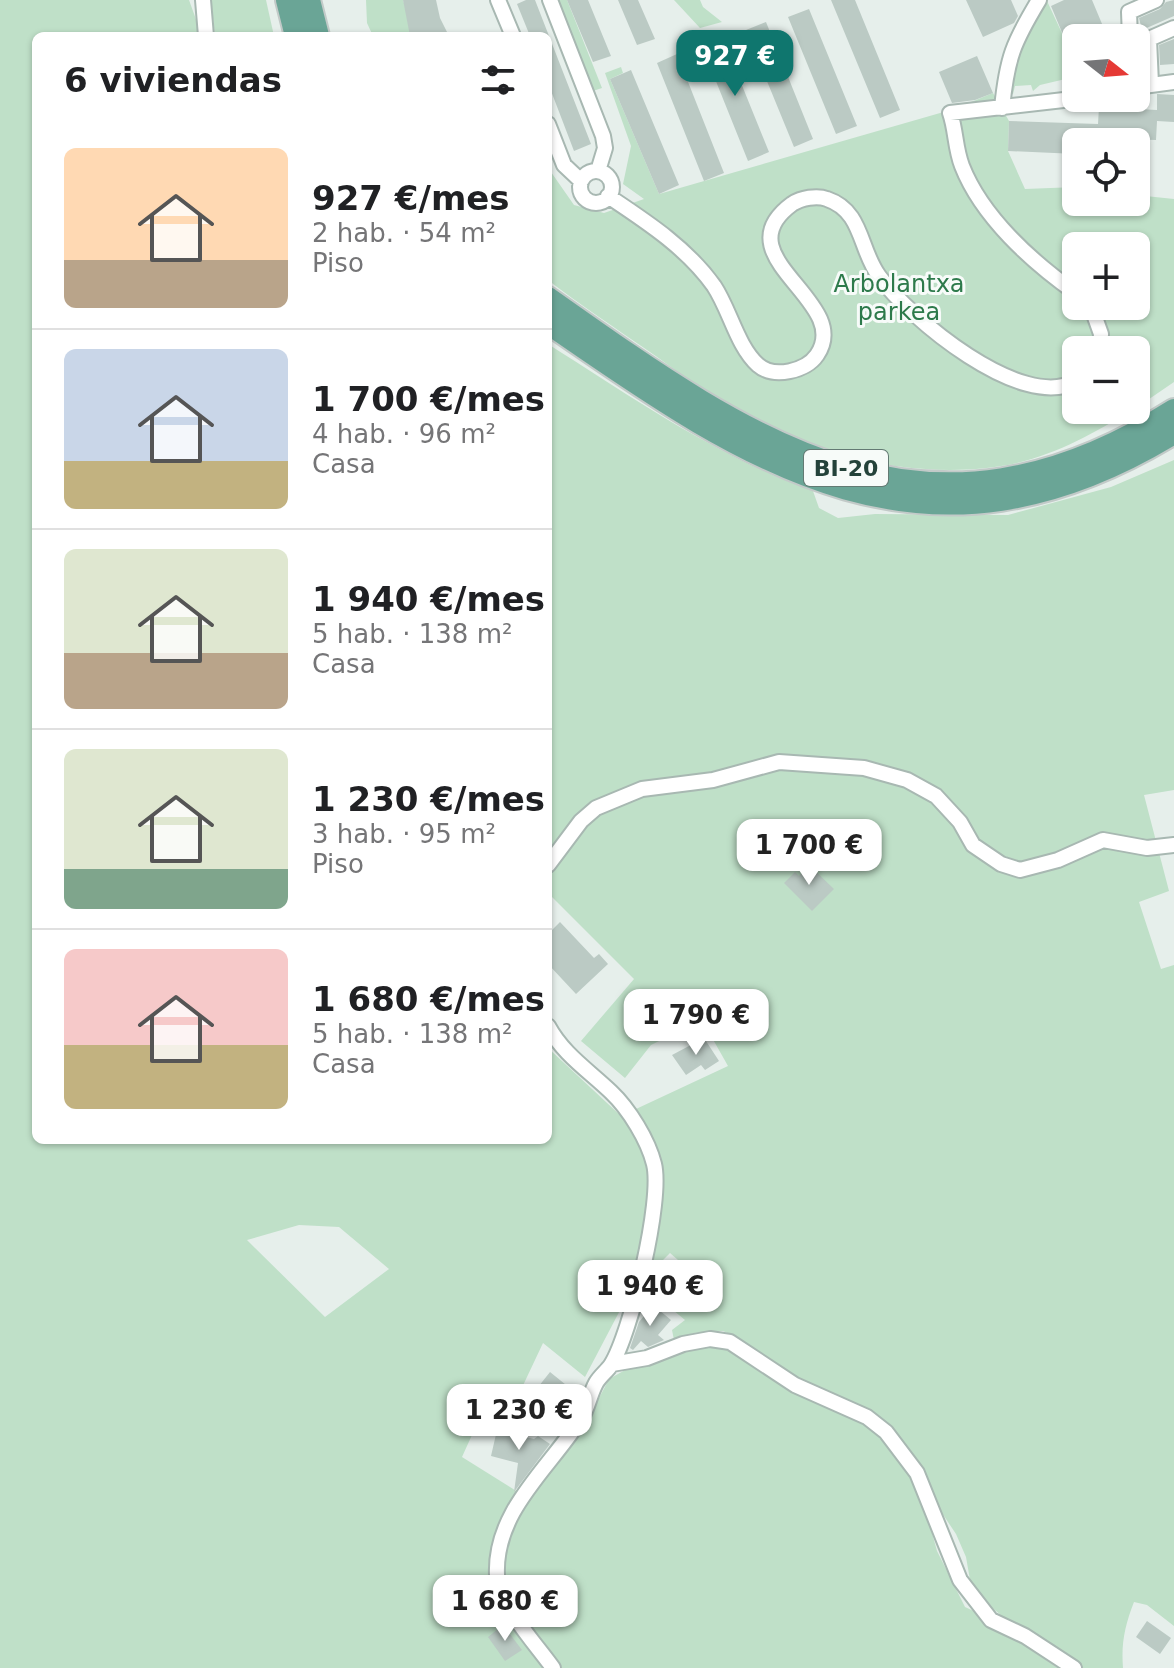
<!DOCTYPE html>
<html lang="es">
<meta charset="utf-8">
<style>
body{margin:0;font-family:"DejaVu Sans",sans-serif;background:#f2f2f2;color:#202124;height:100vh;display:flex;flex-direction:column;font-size:30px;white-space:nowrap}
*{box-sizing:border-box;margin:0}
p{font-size:26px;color:#757577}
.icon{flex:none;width:44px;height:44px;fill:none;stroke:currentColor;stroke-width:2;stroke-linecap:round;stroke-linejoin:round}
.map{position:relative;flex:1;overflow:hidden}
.sheet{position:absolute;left:32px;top:32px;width:520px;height:1112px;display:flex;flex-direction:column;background:#fff;border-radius:12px;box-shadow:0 2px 6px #0004}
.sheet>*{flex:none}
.needle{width:52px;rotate:107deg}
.tools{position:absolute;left:1062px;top:24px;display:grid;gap:16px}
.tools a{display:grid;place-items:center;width:88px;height:88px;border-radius:12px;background:#fff;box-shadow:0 2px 6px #0004;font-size:40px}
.price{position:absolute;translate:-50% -68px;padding:0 18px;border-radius:16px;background:#fff;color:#222;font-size:26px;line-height:52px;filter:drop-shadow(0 2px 4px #0008)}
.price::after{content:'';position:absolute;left:50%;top:48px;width:24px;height:18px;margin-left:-12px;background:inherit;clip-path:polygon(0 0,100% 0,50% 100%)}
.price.selected{background:#0f766e;color:#fff}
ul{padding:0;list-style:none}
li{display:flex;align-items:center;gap:24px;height:200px;padding:0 32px}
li+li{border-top:2px solid #e0e0e0}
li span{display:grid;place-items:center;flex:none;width:224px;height:160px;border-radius:12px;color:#555}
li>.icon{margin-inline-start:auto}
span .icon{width:96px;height:96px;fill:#fffc;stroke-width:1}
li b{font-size:34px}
h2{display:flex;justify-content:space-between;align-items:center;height:96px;padding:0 32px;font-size:34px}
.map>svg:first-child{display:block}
</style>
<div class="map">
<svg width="1174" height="1668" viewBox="0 0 1174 1668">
<rect width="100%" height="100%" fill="#e6efeb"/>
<path fill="#bfe0c8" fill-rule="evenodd" d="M0 0H189L202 36H36V1140H548V1048L621 1116 728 1066 702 1020 651 1045 625 1078 581 1041 634 979 548 893V344C633 398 718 457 813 491L819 508 838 518 875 514 1008 515 1111 487 1174 460V790L1144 795 1169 891 1139 902 1161 969 1174 965V1626L1147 1605 1134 1602C1125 1625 1121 1643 1123 1668H1082L1021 1626 1002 1616 984 1601 970 1580 966 1557 956 1534 932 1498 917 1462 888 1426 800 1381 738 1338 723 1331 694 1333 674 1340 672 1330 685 1320 661 1300 686 1267 670 1253 657 1266 641 1306 627 1297 585 1377 543 1343 510 1413 486 1404 462 1457 529 1499 587 1421 609 1379 627 1369 653 1364 698 1346 718 1345 855 1417 888 1441 907 1467 924 1504 937 1551 965 1607 978 1613 991 1629 1022 1644 1058 1668H0ZM299 1225 339 1227 389 1269 325 1317 247 1240Z
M211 0H266L274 36H215Z
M366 0H403L414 36H373L367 23Z
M556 0H567L602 88 593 91Z
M674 0H700L703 7 722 22 700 28Z
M1047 1 1068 46 1076 44V83L1074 77 1040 85 1033 91 1031 85 1015 86 1013 94 1006 95 1020 41Z
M621 67 623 73 610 79 659 194 954 109 993 93 1009 121 1008 151 1025 189 1076 187V202H1136V195L1174 199V382L1136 408V350H1076V410H1132C1096 432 1059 453 1017 463 928 483 808 458 731 409 702 391 675 369 647 350 614 327 580 305 548 280V173L551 172 574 205 604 213 644 199 623 184 631 146 605 73ZM1076 246H1136V306H1076Z"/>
<path fill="#bbcac4" d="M403 0H436L440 18 449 36H410Z
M526 0H535L591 144 574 151 548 83V36H530L517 4Z
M567 0H588L611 56 593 62Z
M618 0H638L655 39 637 45Z
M831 0H855L900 110 880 118Z
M966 0H1011L1018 16 1014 23 983 37Z
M1064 0H1092L1105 31 1089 38H1076V66L1051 6Z
M1174 0V16L1142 30 1139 18 1160 9 1166 2Z
M809 9 857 126 836 134 788 17Z
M766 22 813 139 794 147 746 30Z
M722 36 769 152 748 161 701 44Z
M1174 39V64L1160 65 1159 45Z
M677 54 724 173 704 181 657 63Z
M977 56 993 93 975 100 952 103 939 72Z
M631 70 679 185 659 194 610 79Z
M1157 94 1174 95V122L1157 121 1156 140 1097 138V142H1076V154L1008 151 1009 121 1098 124 1099 107 1157 110Z
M809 865 834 889 812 911 784 883 795 872 799 876Z
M560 922 594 958 599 954 608 964 576 994 548 964V934Z
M704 1038 719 1061 705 1070 701 1065 686 1075 672 1055Z
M653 1305 671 1320 658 1335 664 1340 648 1347 641 1341 633 1350 630 1348 639 1322Z
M550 1372 576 1393 558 1417 531 1396Z
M497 1430 534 1439 538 1436 550 1444 514 1492 518 1463 491 1456Z
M1147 1621 1171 1638 1160 1654 1136 1637Z
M503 1625 522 1650 505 1661 488 1637Z"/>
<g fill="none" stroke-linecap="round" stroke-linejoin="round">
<g stroke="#a8b8b2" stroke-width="18">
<path id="street" d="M203 0 206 36
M498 0 513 36
M550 0 603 136 605 148 598 171
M1130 38 1129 12 1156 0
M1151 84 1149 39 1174 28
M1136 87 1174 82
M1002 108C1007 58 1013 43 1039 0
M548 124 564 165 581 181
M580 187a16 16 0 1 1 32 0a16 16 0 1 1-32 0Z
M608 196C647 222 687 248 714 286 730 310 737 346 758 365 774 379 806 371 817 355 854 301 720 257 792 204 801 198 817 195 827 199 863 211 859 249 879 276 908 317 1023 413 1076 381
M1076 293C1032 262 982 217 962 166 955 148 956 130 950 113L1081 98
M1091 306 1101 334 1100 350
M548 865 581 821 596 808 642 789 713 780 779 762 864 768 907 780 936 796 960 822 973 845 1001 864 1020 870 1058 860 1103 840 1147 848 1174 845
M548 1026C563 1054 588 1070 611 1092 629 1109 648 1140 654 1164 663 1200 631 1333 611 1365 607 1371 600 1376 596 1383 590 1394 588 1407 582 1417 551 1467 494 1510 497 1575 499 1605 536 1644 553 1668
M612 1364 647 1358 683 1344 710 1339 730 1342 795 1385 867 1417 886 1432 917 1473 960 1580 991 1620 1025 1636 1074 1668"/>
</g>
<g stroke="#c2cac8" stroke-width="26">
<path id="primary" d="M287 0 296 36
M309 0 318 36
M548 298C756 445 926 567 1174 410
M548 323C755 467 927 584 1174 433"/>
</g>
<use href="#street" stroke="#fff" stroke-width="14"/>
<use href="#primary" stroke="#6aa596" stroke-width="22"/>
</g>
<g text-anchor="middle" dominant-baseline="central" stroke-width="6" stroke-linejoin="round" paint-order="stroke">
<rect fill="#f7fbf9" stroke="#637a73" stroke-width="2" x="804" y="450" width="84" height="36" rx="6"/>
<g font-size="22" font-weight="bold" fill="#24423a">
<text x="846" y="468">BI-20</text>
</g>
<g font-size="24" fill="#2d7a4b" stroke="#f7fbf9">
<text x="899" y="284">Arbolantxa<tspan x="899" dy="28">parkea</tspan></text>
</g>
</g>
</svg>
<div class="tools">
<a><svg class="needle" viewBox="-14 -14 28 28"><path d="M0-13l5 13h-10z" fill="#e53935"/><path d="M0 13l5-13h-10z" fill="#757577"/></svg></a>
<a><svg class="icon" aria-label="locate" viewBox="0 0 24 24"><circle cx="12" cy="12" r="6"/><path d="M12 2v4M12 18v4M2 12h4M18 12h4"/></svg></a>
<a>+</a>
<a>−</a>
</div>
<b class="price selected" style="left:735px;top:98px">927 €</b>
<b class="price" style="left:809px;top:887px">1 700 €</b>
<b class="price" style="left:696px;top:1057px">1 790 €</b>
<b class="price" style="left:650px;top:1328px">1 940 €</b>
<b class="price" style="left:519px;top:1452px">1 230 €</b>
<b class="price" style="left:505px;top:1643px">1 680 €</b>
<section class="sheet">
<h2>6 viviendas<svg class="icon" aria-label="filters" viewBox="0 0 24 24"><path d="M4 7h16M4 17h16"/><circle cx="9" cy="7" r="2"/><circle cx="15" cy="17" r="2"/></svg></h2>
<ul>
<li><span style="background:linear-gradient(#ffd9b3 70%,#b9a48a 0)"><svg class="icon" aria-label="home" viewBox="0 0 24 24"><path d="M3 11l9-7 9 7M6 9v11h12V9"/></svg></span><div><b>927 €/mes</b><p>2 hab. · 54 m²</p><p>Piso</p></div></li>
<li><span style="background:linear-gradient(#c9d6e8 70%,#c2b280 0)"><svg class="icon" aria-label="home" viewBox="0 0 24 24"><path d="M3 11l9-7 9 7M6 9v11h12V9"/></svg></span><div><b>1 700 €/mes</b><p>4 hab. · 96 m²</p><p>Casa</p></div></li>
<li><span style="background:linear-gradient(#dfe7d0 65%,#b9a48a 0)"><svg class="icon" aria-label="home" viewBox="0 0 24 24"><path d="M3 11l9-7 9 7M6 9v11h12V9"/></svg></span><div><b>1 940 €/mes</b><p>5 hab. · 138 m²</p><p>Casa</p></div></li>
<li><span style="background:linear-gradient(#dfe7d0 75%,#7fa58c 0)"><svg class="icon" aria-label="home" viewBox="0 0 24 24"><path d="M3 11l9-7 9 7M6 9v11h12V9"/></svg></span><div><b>1 230 €/mes</b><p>3 hab. · 95 m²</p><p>Piso</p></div></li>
<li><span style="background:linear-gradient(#f6c9c9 60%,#c2b280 0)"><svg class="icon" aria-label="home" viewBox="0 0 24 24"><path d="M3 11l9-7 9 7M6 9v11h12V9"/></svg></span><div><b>1 680 €/mes</b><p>5 hab. · 138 m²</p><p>Casa</p></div></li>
</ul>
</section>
</div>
